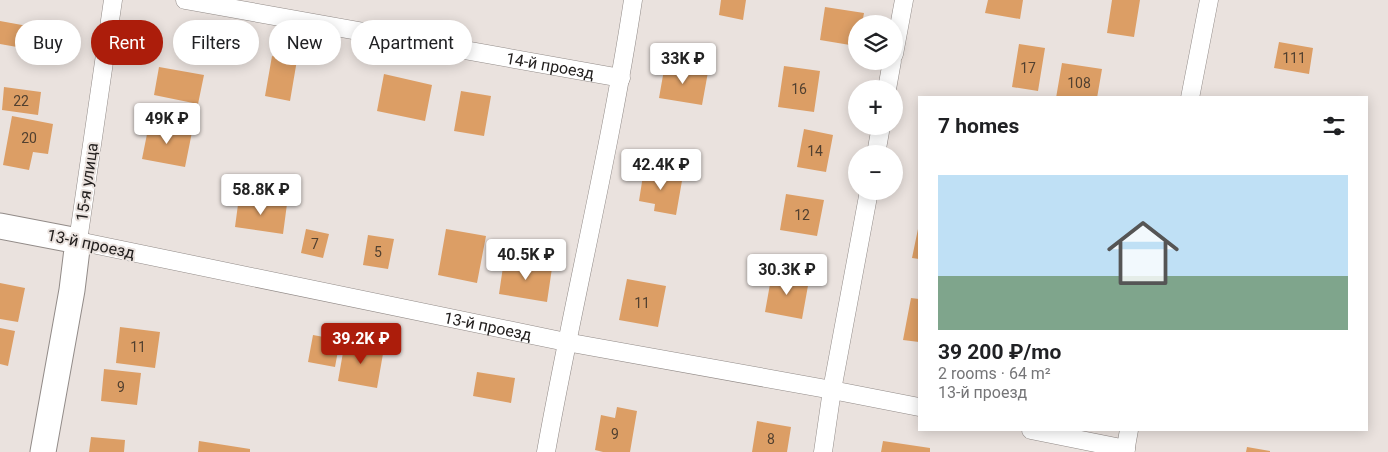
<!DOCTYPE html>
<meta charset="utf-8">
<style>
body{margin:0;font-family:Roboto,sans-serif;background:#f2f2f2;color:#202124;height:100vh;display:flex;flex-direction:column;font-size:19px;white-space:nowrap}
*{box-sizing:border-box;margin:0}
p{font-size:16px;color:#757577}
.icon{flex:none;width:28px;height:28px;fill:none;stroke:currentColor;stroke-width:2;stroke-linecap:round;stroke-linejoin:round}
.map{position:relative;flex:1;overflow:hidden}
.sheet{position:absolute;left:918px;top:96px;width:450px;height:335px;display:flex;flex-direction:column;background:#fff;border-radius:0px;box-shadow:0 2px 12px #0003}
.sheet>*{flex:none}
.top-card{position:absolute;left:15px;top:20px;width:475px;height:45px;display:flex;gap:10px}
.controls{position:absolute;left:848px;top:15px;display:grid;gap:10px}
.controls a{display:grid;place-items:center;width:55px;height:55px;border-radius:50%;background:#fff;box-shadow:0 2px 12px #0003;font-size:25px}
.price{position:absolute;translate:-50% -42px;padding:0 11px;border-radius:5px;background:#fff;color:#222;font-size:16px;line-height:32px;filter:drop-shadow(0 1px 2px #0008)}
.price::after{content:'';position:absolute;left:50%;top:30px;width:15px;height:11px;margin-left:-8px;background:inherit;clip-path:polygon(0 0,100% 0,50% 100%)}
.price.on{background:#ac1d0b;color:#fff}
ul{padding:0;list-style:none}
li{display:grid;align-content:center;gap:10px;height:265px;padding:0 20px}
li+li{border-top:1px solid #e0e0e0}
li span{display:grid;place-items:center;height:155px;border-radius:0px;color:#555}
li>.icon{margin-inline-start:auto}
span .icon{width:90px;height:90px;fill:#fffc;stroke-width:1}
li b{font-size:21px}
h2{display:flex;justify-content:space-between;align-items:center;height:60px;padding:0 20px;font-size:21px}
.pill{padding:0 18px;border-radius:22px;background:#fff;box-shadow:0 2px 12px #0003;font-size:18px;line-height:45px}
.pill.on{background:#ac1d0b;color:#fff}
.map>svg:first-child{display:block}
</style>
<div class="map">
<svg width="1388" height="452" viewBox="0 0 1388 452">
<rect width="100%" height="100%" fill="#eae2de"/>
<path fill="#dc9e65" d="M721 0H746L743 20 719 15Z
M988 0H1023L1020 19 985 13Z
M1112 0H1140L1134 37 1107 33Z
M825 7 864 13 862 24H856V46L820 40Z
M0 21 55 31 51 53 0 44Z
M1279 42 1313 48 1309 74 1274 68Z
M1019 44 1045 48 1038 91 1012 87Z
M272 56 297 60 290 101 265 96Z
M1062 63 1102 69 1097 98H1056Z
M665 64 708 72 702 105 659 98Z
M784 66 820 71 814 112 778 107Z
M159 67 204 75 198 104 154 95Z
M384 74 432 85 425 121 377 111Z
M4 87 41 92 38 115 2 110Z
M461 91 491 96 484 136 454 131Z
M12 116 53 124 48 154 33 152 29 170 3 165Z
M149 124 192 132 185 167 142 159Z
M804 129 833 135 826 172 797 167Z
M644 169 683 175 676 215 654 211 655 204 639 201Z
M786 194 824 200 817 236 780 230Z
M239 197 287 204 283 234 235 227Z
M306 229 329 234 323 258 301 253Z
M446 229 486 236 477 283 438 275Z
M918 229H919V259L912 258Z
M368 235 394 239 388 269 363 265Z
M504 260 552 268 547 302 499 294Z
M772 273 809 280 802 319 765 312Z
M627 279 666 286 658 327 619 320Z
M0 283 25 288 18 322 0 319Z
M911 298 919 299V342L903 340Z
M120 327 160 332 155 368 116 363Z
M0 328 15 331 8 366 0 364Z
M313 335 340 340 335 367 308 362Z
M345 341 384 348 377 388 338 381Z
M104 369 141 373 137 405 101 401Z
M477 372 515 378 511 403 473 396Z
M617 407 637 411 630 452H603L595 450 601 415 615 418Z
M757 421 791 427 787 452H752Z
M91 437 125 440 124 452H89Z
M199 441 250 449V452H198Z
M883 441 930 448V452H881Z
M1247 447 1270 451V452H1246Z"/>
<g fill="none" stroke-linecap="round" stroke-linejoin="round">
<g stroke="#928b88" stroke-width="19">
<g id="street">
<path id="s1" d="M113 0 78 241 566 342 832 390 919 407"/>
<path id="s2" d="M185 0 621 78"/>
<path d="M894 54 904 0"/>
<path d="M887 89 892 61"/>
<path d="M1190 98 1209 0"/>
<path d="M876 154 881 126"/>
<path d="M1031 430 1126 449"/>
<path d="M546 452C573 301 610 152 633 0"/>
<path d="M823 452 832 390 869 191"/>
<path d="M1125 452 1129 430"/>
</g>
</g>
<g stroke="#928b88" stroke-width="27">
<path id="secondary" d="M0 226 78 241 72 290 43 452"/>
</g>
<use href="#street" stroke="#fff" stroke-width="18"/>
<use href="#secondary" stroke="#fff" stroke-width="25"/>
</g>
<g text-anchor="middle" dominant-baseline="central" stroke-width="4" stroke-linejoin="round" paint-order="stroke">
<g font-size="14" fill="#514030">
<text x="1294" y="58">111</text>
<text x="1028" y="68">17</text>
<text x="1079" y="83">108</text>
<text x="799" y="89">16</text>
<text x="21" y="101">22</text>
<text x="29" y="138">20</text>
<text x="815" y="151">14</text>
<text x="802" y="215">12</text>
<text x="315" y="244">7</text>
<text x="378" y="252">5</text>
<text x="642" y="303">11</text>
<text x="138" y="347">11</text>
<text x="121" y="387">9</text>
<text x="615" y="434">9</text>
<text x="771" y="439">8</text>
</g>
<g font-size="16" fill="#23201f" stroke="#eae2de">
<text stroke="none"><textPath href="#s2" startOffset="371">14-й проезд</textPath></text>
<text transform="translate(87 182) rotate(-82)">15-я улица</text>
<text transform="translate(91 244) rotate(12)">13-й проезд</text>
<text stroke="none"><textPath href="#s1" startOffset="662">13-й проезд</textPath></text>
</g>
</g>
</svg>
<div class="controls">
<a><svg class="icon" aria-label="layers" viewBox="0 0 24 24"><path d="M12 4l9 5-9 5-9-5zM3 14l9 5 9-5"/></svg></a>
<a>+</a>
<a>−</a>
</div>
<b class="price" style="left:683px;top:85px">33K ₽</b>
<b class="price" style="left:167px;top:145px">49K ₽</b>
<b class="price" style="left:661px;top:191px">42.4K ₽</b>
<b class="price" style="left:261px;top:216px">58.8K ₽</b>
<b class="price" style="left:526px;top:281px">40.5K ₽</b>
<b class="price" style="left:787px;top:296px">30.3K ₽</b>
<b class="price on" style="left:361px;top:365px">39.2K ₽</b>
<div class="top-card">
<a class="pill">Buy</a>
<a class="pill on">Rent</a>
<a class="pill">Filters</a>
<a class="pill">New</a>
<a class="pill">Apartment</a>
</div>
<section class="sheet">
<h2>7 homes<svg class="icon" aria-label="filters" viewBox="0 0 24 24"><path d="M4 7h16M4 17h16"/><circle cx="9" cy="7" r="2"/><circle cx="15" cy="17" r="2"/></svg></h2>
<ul>
<li><span style="background:linear-gradient(#bfe0f5 65%,#7fa58c 0)"><svg class="icon" aria-label="home" viewBox="0 0 24 24"><path d="M3 11l9-7 9 7M6 9v11h12V9"/></svg></span><div><b>39 200 ₽/mo</b><p>2 rooms · 64 m²</p><p>13-й проезд</p></div></li>
</ul>
</section>
</div>
